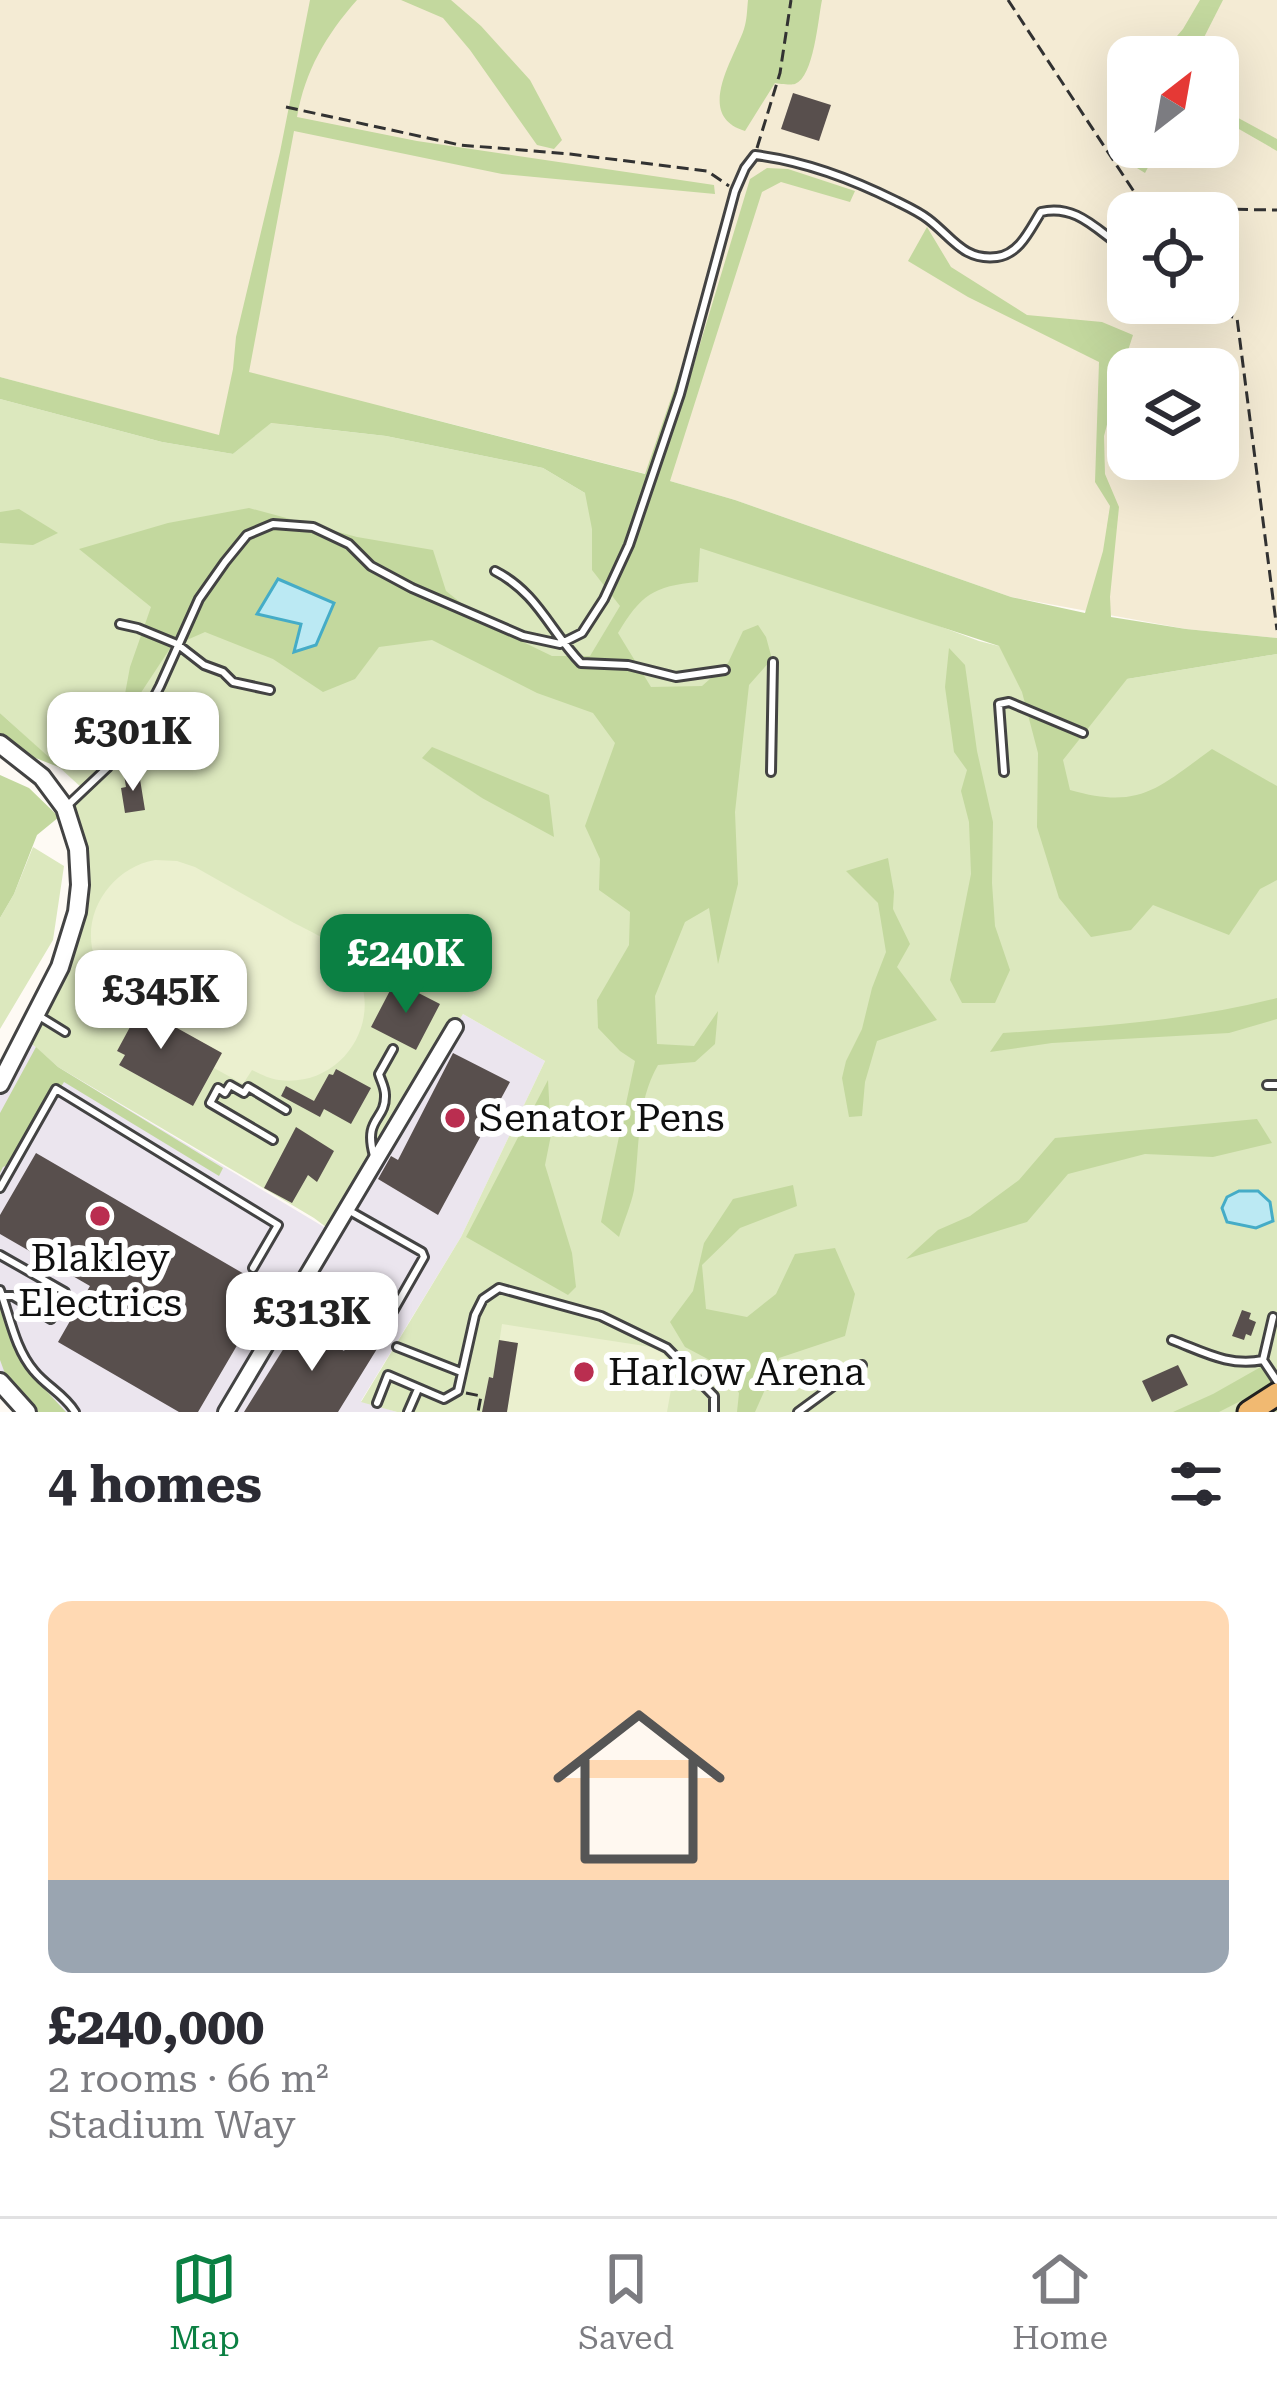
<!DOCTYPE html>
<meta charset="utf-8">
<style>
body{margin:0;font-family:"Roboto Serif",serif;background:#f7f7f7;color:#2b2b33;height:100vh;display:flex;flex-direction:column;font-size:45px;white-space:nowrap}
*{box-sizing:border-box;margin:0}
p{font-size:39px;color:#7c7c81}
.icon{flex:none;width:66px;height:66px;fill:none;stroke:currentColor;stroke-width:2;stroke-linecap:round;stroke-linejoin:round}
.map{position:relative;height:1412px;overflow:hidden}
.details{display:flex;flex-direction:column;background:#fff;flex:1}
.details>*{flex:none}
.needle{width:78px;rotate:31deg}
.tools{position:absolute;left:1107px;top:36px;display:grid;gap:24px}
.tools a{display:grid;place-items:center;width:132px;height:132px;border-radius:24px;background:#fff;box-shadow:0 12px 48px #0002;font-size:60px}
.price{position:absolute;translate:-50% -102px;padding:0 27px;border-radius:24px;background:#fff;color:#222;font-size:39px;line-height:78px;filter:drop-shadow(0 3px 6px #0008)}
.price::after{content:'';position:absolute;left:50%;top:72px;width:36px;height:27px;margin-left:-18px;background:inherit;clip-path:polygon(0 0,100% 0,50% 100%)}
.price.current{background:#0b8043;color:#fff}
ul{padding:0;list-style:none}
li{display:grid;align-content:center;gap:24px;height:636px;padding:0 48px}
li span{display:grid;place-items:center;height:372px;border-radius:24px;color:#555}
li>.icon{margin-inline-start:auto}
span .icon{width:216px;height:216px;fill:#fffc;stroke-width:1}
li b{font-size:51px}
h2{display:flex;justify-content:space-between;align-items:center;height:144px;padding:0 48px;font-size:51px}
.tabs{display:flex;justify-content:space-around;align-items:center;height:168px;border-top:3px solid #e1e1e2;background:#fff;font-size:33px;color:#7c7c81}
.tabs a{display:grid;justify-items:center;gap:6px}
.tabs .current{color:#0b8043}
.map>svg:first-child{display:block}
</style>
<div class="map">
<svg width="1277" height="1412" viewBox="0 0 1277 1412">
<rect width="100%" height="100%" fill="#fefaf4"/>
<path fill="#ebe5ee" d="M463 1014 545 1061 461 1237 361 1401 397 1412H27L0 1382V1084L24 1037 58 1067 334 1233Z"/>
<path fill="#f4ebd4" fill-rule="evenodd" d="M0 0H1277V638L1186 629 1011 597 735 500 646 474 385 407 219 436 0 377ZM1128 57H1218V147H1128ZM1128 213H1218V303H1128ZM1128 369H1218V459H1128Z"/>
<path fill="#dce8be" d="M0 399 162 442 233 454 270 423 386 436 543 468 585 493 979 641 1127 679 1277 654V1412H397L361 1402 461 1237 545 1061 463 1014 334 1233 314 1218 58 1067 24 1037 77 912 65 808 83 789 0 713Z
M33 847 64 866 53 940 0 1029V918L14 894Z"/>
<path fill="#c3d89e" d="M310 0H357C326 35 305 71 297 117L417 141 714 185 715 194 502 174 294 131 249 372 645 474 679 375 691 374 750 179 767 168 788 169 855 191 850 202 781 182 762 192 670 481 735 500 1011 597 1085 613 1103 551 1110 506 1095 482 1099 362 968 297 908 261 927 227 951 267 1027 315 1102 322 1133 335 1120 375 1104 436 1105 474 1119 507 1110 597 1111 617 1186 629 1277 638V654L1127 679 1063 760 1070 790C1140 810 1158 788 1212 749L1277 786V880L1260 889 1229 935 1153 905 1131 930 1091 937 1059 898 1037 827 1038 753 1022 692 999 646 700 548 698 582C653 586 641 595 618 633L651 687 702 686 728 663 743 631 758 625 766 637 772 659 749 685 735 812 738 884 718 964 709 908 685 922 655 996 657 1044 694 1046 718 1011 715 1044 695 1062 658 1065C636 1103 640 1147 634 1190 631 1205 624 1221 619 1237L601 1222 635 1061 620 1051 598 1028 597 1000 629 945 630 912 599 890 600 859 585 826 615 743 593 713 537 693 432 640 379 647 355 679 323 692 273 659 205 632 171 647 119 726 130 667 151 607 79 549 168 523 249 508 357 537 433 550 446 591 490 626 552 656H590L620 606 592 570V529L585 493 543 468 386 436 271 423 233 454 162 442 0 399V377L219 435 233 369 236 337 280 152Z
M401 0H451L481 26 530 80 562 140 554 149 537 145 470 50 443 18Z
M748 0H822C818 19 814 77 795 84 791 85 779 84 775 83L745 131C694 116 734 59 744 29 747 20 747 10 748 0Z
M1200 0H1223L1194 57H1159L1183 29Z
M1218 107 1277 139V151L1218 117Z
M1128 110V147H1159L1145 173 1116 155 1110 139Z
M19 509 58 533 33 545 0 543V512Z
M949 648 965 665 977 751 993 822 992 883 995 926 1010 970 995 1003H962L950 980 971 874 969 822 961 791 967 770 954 752 945 687Z
M0 713 61 768 0 744Z
M432 747 549 795 554 837 482 798 422 758Z
M0 775 29 788 59 817 37 835 14 894 0 918Z
M888 858 894 892 893 909 910 944 897 967 937 1020 877 1041 865 1082 862 1116 849 1117 842 1078 846 1061 862 1029 872 988 886 952 878 903 846 871Z
M1277 998V1019L1229 1033 1052 1043 990 1052 1003 1033C1096 1027 1187 1021 1277 998Z
M36 1047 58 1067 223 1168 219 1176 64 1082 14 1163 3 1167 0 1173V1113Z
M548 1080 551 1135 545 1165 572 1253 576 1287 568 1295 466 1237Z
M1257 1119 1272 1143 1213 1157 1145 1154 1068 1174 1027 1222 906 1259 938 1230 970 1216 1019 1180 1055 1138Z
M793 1185 797 1206 740 1228 702 1265 706 1309 747 1317 776 1294 795 1254 835 1248 855 1294 845 1336 779 1358 755 1412H737L739 1393 719 1365 685 1347 670 1322 693 1291 704 1243 733 1199Z
M0 1294 15 1346 27 1370 66 1412H38L7 1379 0 1360Z
M1266 1364 1276 1383 1219 1412H1173L1213 1394Z"/>
<path fill="#ebf0cf" d="M155 860 177 861 195 867C228 886 261 904 294 923 310 931 329 940 342 952 394 1003 350 1089 279 1080 270 1079 261 1074 252 1070L243 1084 214 1068 193 1106 119 1065 125 1055 117 1051 124 1039 133 1044 150 1013C128 999 106 987 96 961 78 917 110 868 155 860Z
M502 1324 658 1348 675 1367 667 1412H482L489 1377H494Z"/>
<path fill="#bbe9f3" stroke="#45acc7" stroke-width="3" d="M278 579 334 603 316 645 294 652 301 624 257 614Z
M1239 1191H1258L1270 1202 1273 1221 1256 1228 1227 1222 1222 1208 1227 1197Z"/>
<path fill="#584f4d" d="M793 93 831 105 819 141 781 129Z
M139 773 145 810 125 813 121 788 126 787 124 775Z
M395 981 440 1004 416 1050 371 1027Z
M93 989 147 1020 150 1013 222 1053 193 1106 119 1065 125 1055 117 1051 130 1027 85 1000Z
M453 1053 510 1082 438 1215 378 1179 391 1156 398 1160Z
M336 1069 371 1088 351 1124 324 1109 320 1117 281 1096 286 1086 314 1101 329 1074 333 1075Z
M296 1127 334 1151 317 1182 308 1175 292 1203 264 1188Z
M36 1153 270 1289 198 1412H179L58 1342 90 1286 0 1234V1215Z
M1242 1310 1251 1313 1249 1319 1256 1322 1251 1336 1246 1334 1244 1340 1232 1336Z
M294 1320 344 1351 354 1335 380 1344 338 1412H244L284 1348 278 1346Z
M499 1340 518 1343 507 1412H482L489 1377 493 1378Z
M1178 1365 1188 1385 1152 1402 1142 1381Z"/>
<g fill="none" stroke-linecap="round" stroke-linejoin="round">
<g stroke="#434343" stroke-width="12">
<path id="service" d="M495 571C538 593 550 631 581 663L628 665 676 677 725 670
M120 624 138 628 177 644 204 665 223 672 233 682 270 690
M771 772 773 662
M1004 772 999 704 1009 702 1083 733
M68 805 107 768 139 726 160 686 199 599 225 562 247 535 273 524 313 527 349 544 371 566 412 588 523 636 560 644 582 633 604 599 629 545 680 394 735 191 745 168 755 155C804 161 852 179 896 201 906 206 919 212 928 219 952 237 963 261 997 257 1020 254 1030 229 1041 212 1078 203 1100 234 1128 251
M39 1016 65 1032
M1267 1085H1277
M273 1140 210 1103 218 1088 225 1093 230 1085 244 1093 248 1087 286 1110
M374 1156C363 1117 386 1121 385 1095 385 1087 381 1081 379 1074L393 1049
M0 1188 56 1089 278 1225 253 1268
M0 1255 65 1292
M0 1290C10 1317 15 1349 34 1371 46 1386 65 1395 75 1412
M2 1296H13L51 1319
M294 1299 367 1333 379 1332 384 1327 424 1257 422 1252 348 1210
M1172 1340C1204 1352 1229 1367 1263 1360L1277 1381
M397 1347 461 1372
M1263 1360 1273 1317
M377 1403 388 1375 444 1399 458 1391 475 1315 483 1299 499 1288 601 1316 667 1348 714 1396V1412
M408 1412 418 1389
M798 1412 862 1365"/>
</g>
<g stroke="#434343" stroke-width="20">
<path id="minor" d="M226 1412 455 1027"/>
</g>
<g stroke="#434343" stroke-width="22">
<path id="tertiary" d="M0 744 42 777 65 808 78 849 80 885 77 912 60 967 0 1084
M0 1382 27 1412"/>
</g>
<g stroke="#212121" stroke-width="27">
<path id="primary" d="M1249 1412 1277 1394"/>
</g>
<path stroke="#323232" stroke-width="3" stroke-dasharray="12 6" stroke-linecap="butt" d="M1008 0 1148 213
M286 107 460 145 570 154 707 171 729 186
M757 148 780 73 791 0
M1146 208 1277 210
M1188 303 1192 307 1237 318 1277 630
M466 1393 481 1396 478 1412"/>
<use href="#service" stroke="#fff" stroke-width="6"/>
<use href="#minor" stroke="#fff" stroke-width="14"/>
<use href="#tertiary" stroke="#fff" stroke-width="16"/>
<use href="#primary" stroke="#f1b971" stroke-width="21"/>
</g>
<g fill="#ba2e50" stroke="#fff" stroke-width="4.5">
<circle cx="455" cy="1118" r="12"/>
<circle cx="100" cy="1216" r="12"/>
<circle cx="584" cy="1372" r="12"/>
</g>
<g text-anchor="middle" dominant-baseline="central" stroke-width="12" stroke-linejoin="round" paint-order="stroke">
<g font-size="39" fill="#101010" stroke="#fff" text-anchor="start">
<text x="479" y="1118">Senator Pens</text>
<text x="100" y="1258" text-anchor="middle">Blakley<tspan x="100" dy="45">Electrics</tspan></text>
<text x="608" y="1372">Harlow Arena</text>
</g>
</g>
</svg>
<div class="tools">
<a><svg class="needle" viewBox="-14 -14 28 28"><path d="M0-13l5 13h-10z" fill="#e53935"/><path d="M0 13l5-13h-10z" fill="#7c7c81"/></svg></a>
<a><svg class="icon" aria-label="locate" viewBox="0 0 24 24"><circle cx="12" cy="12" r="6"/><path d="M12 2v4M12 18v4M2 12h4M18 12h4"/></svg></a>
<a><svg class="icon" aria-label="layers" viewBox="0 0 24 24"><path d="M12 4l9 5-9 5-9-5zM3 14l9 5 9-5"/></svg></a>
</div>
<b class="price" style="left:133px;top:794px">£301K</b>
<b class="price current" style="left:406px;top:1016px">£240K</b>
<b class="price" style="left:161px;top:1052px">£345K</b>
<b class="price" style="left:312px;top:1374px">£313K</b>
</div>
<section class="details">
<h2>4 homes<svg class="icon" aria-label="filters" viewBox="0 0 24 24"><path d="M4 7h16M4 17h16"/><circle cx="9" cy="7" r="2"/><circle cx="15" cy="17" r="2"/></svg></h2>
<ul>
<li><span style="background:linear-gradient(#ffd9b3 75%,#9aa5b1 0)"><svg class="icon" aria-label="home" viewBox="0 0 24 24"><path d="M3 11l9-7 9 7M6 9v11h12V9"/></svg></span><div><b>£240,000</b><p>2 rooms · 66 m²</p><p>Stadium Way</p></div></li>
</ul>
</section>
<nav class="tabs">
<a class="current"><svg class="icon" aria-label="map" viewBox="0 0 24 24"><path d="M3 6l6-2 6 2 6-2v14l-6 2-6-2-6 2zM9 4v14M15 6v14"/></svg>Map</a>
<a><svg class="icon" aria-label="saved" viewBox="0 0 24 24"><path d="M7 4h10v16l-5-4-5 4z"/></svg>Saved</a>
<a><svg class="icon" aria-label="home" viewBox="0 0 24 24"><path d="M3 11l9-7 9 7M6 9v11h12V9"/></svg>Home</a>
</nav>
